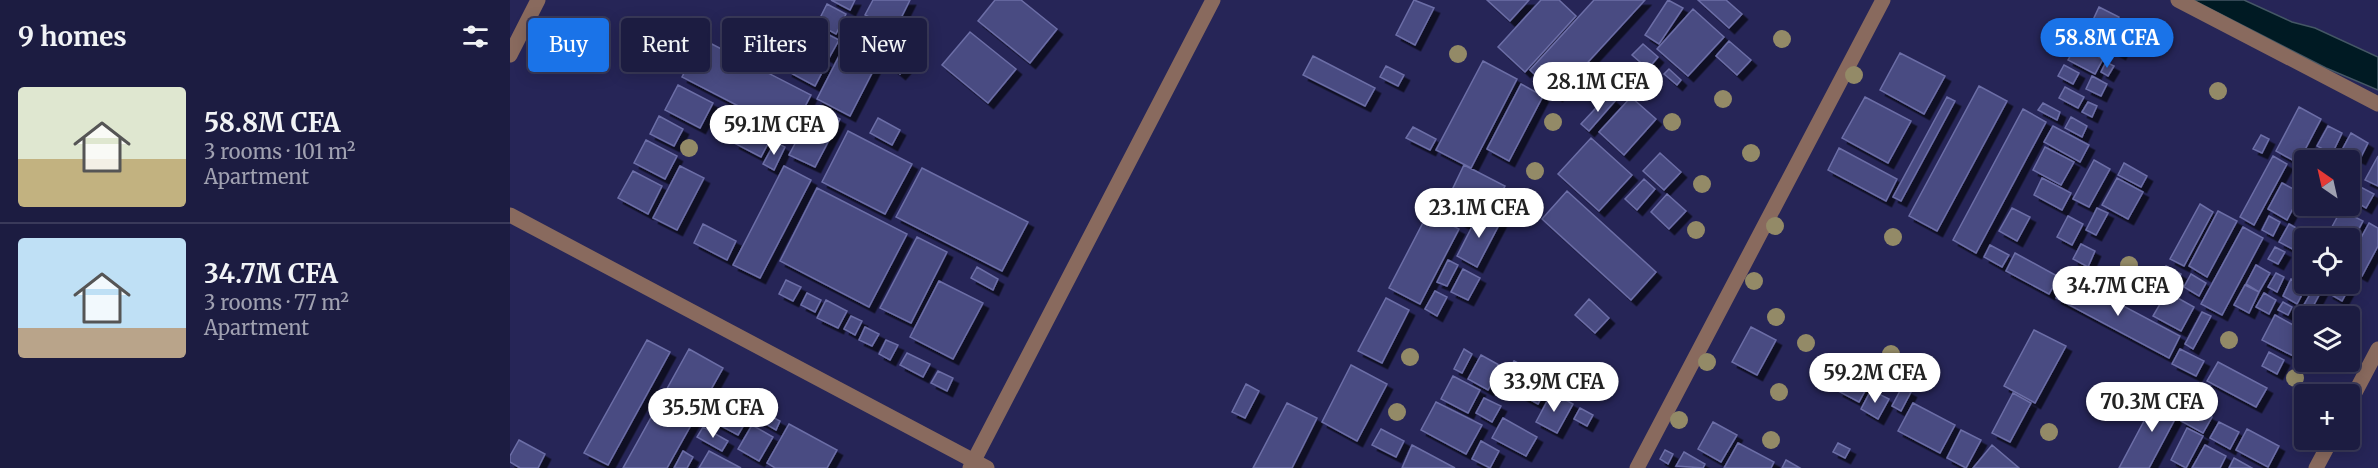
<!DOCTYPE html>
<meta charset="utf-8">
<style>
body{margin:0;font-family:Merriweather,serif;background:#252548;color:#f1f3f6;height:100vh;display:flex;flex-direction:column;font-size:22px;white-space:nowrap}
*{box-sizing:border-box;margin:0}
p{font-size:20px;color:#a0a1b1}
.icon{flex:none;width:33px;height:33px;fill:none;stroke:currentColor;stroke-width:2;stroke-linecap:round;stroke-linejoin:round}
.map{position:relative;flex:1;overflow:hidden}
.sheet{display:flex;flex-direction:column;background:#1c1c41;width:510px}
.sheet>*{flex:none}
.top-card{position:absolute;left:18px;top:18px;width:570px;height:54px;display:flex;gap:12px}
.needle{width:39px;rotate:326deg}
.controls{position:absolute;left:1784px;top:150px;display:grid;gap:12px}
.controls a{display:grid;place-items:center;width:66px;height:66px;border-radius:6px;background:#1c1c41;box-shadow:0 3px 15px #0003,0 0 0 2px #3a3a5a;font-size:30px}
.price{position:absolute;translate:-50% -51px;padding:0 14px;border-radius:21px;background:#fff;color:#222;font-size:20px;line-height:39px;filter:drop-shadow(0 2px 3px #0008)}
.price::after{content:'';position:absolute;left:50%;top:36px;width:18px;height:14px;margin-left:-9px;background:inherit;clip-path:polygon(0 0,100% 0,50% 100%)}
.price.selected{background:#1a73e8;color:#fff}
ul{padding:0;list-style:none}
li{display:flex;align-items:center;gap:18px;height:150px;padding:0 18px}
li+li{border-top:2px solid #3a3a5a}
li span{display:grid;place-items:center;flex:none;width:168px;height:120px;border-radius:6px;color:#555}
li>.icon{margin-inline-start:auto}
span .icon{width:72px;height:72px;fill:#fffc;stroke-width:1}
li b{font-size:26px}
h2{display:flex;justify-content:space-between;align-items:center;height:72px;padding:0 18px;font-size:26px}
.chip{padding:0 21px;border-radius:6px;background:#1c1c41;box-shadow:0 3px 15px #0003,0 0 0 2px #3a3a5a;font-size:21px;line-height:54px}
.chip.selected{background:#1a73e8;color:#fff}
main{display:flex;flex:1;min-height:0}
.map>svg:first-child{display:block}
</style>
<main>
<section class="sheet">
<h2>9 homes<svg class="icon" aria-label="filters" viewBox="0 0 24 24"><path d="M4 7h16M4 17h16"/><circle cx="9" cy="7" r="2"/><circle cx="15" cy="17" r="2"/></svg></h2>
<ul>
<li><span style="background:linear-gradient(#dfe7d0 60%,#c2b280 0)"><svg class="icon" aria-label="home" viewBox="0 0 24 24"><path d="M3 11l9-7 9 7M6 9v11h12V9"/></svg></span><div><b>58.8M CFA</b><p>3 rooms · 101 m²</p><p>Apartment</p></div></li>
<li><span style="background:linear-gradient(#bfe0f5 75%,#b9a48a 0)"><svg class="icon" aria-label="home" viewBox="0 0 24 24"><path d="M3 11l9-7 9 7M6 9v11h12V9"/></svg></span><div><b>34.7M CFA</b><p>3 rooms · 77 m²</p><p>Apartment</p></div></li>
</ul>
</section>
<div class="map">
<svg width="1868" height="468" viewBox="0 0 1868 468">
<defs>
<filter id="shadow"><feDropShadow dx="5.5" dy="5.5" stdDeviation="0" flood-color="#0009"/></filter>
</defs>
<rect width="100%" height="100%" fill="#262557"/>
<path fill="#001a23" stroke="#445765" stroke-width="1.5" d="M1683 0H1734L1782 22 1805 28 1868 57V90L1816 68Z"/>
<path fill="#4a4c82" stroke="#6c6ea7" stroke-width="1.5" filter="url(#shadow)" d="M321 0H345L340 10Z
M363 0H400L385 30 355 15Z
M485 0H511L547 29 520 63 468 21Z
M904 0 924 8 905 45 886 35Z
M977 0H1019L1000 21Z
M1031 0H1049L1066 16 1015 72 988 47Z
M1084 0H1135L1047 96 1020 70Z
M1158 0 1173 8 1149 44 1135 35Z
M1188 0H1216L1232 14 1219 28Z
M317 4 336 14 326 34 307 24Z
M1589 7 1609 17 1603 30 1583 20Z
M1183 9 1214 37 1178 76 1147 49Z
M348 19 381 36 340 116 307 99Z
M1573 20 1590 29 1585 40 1568 31Z
M1617 21 1627 26 1620 39 1610 33Z
M302 26 329 40 319 58 293 44Z
M460 32 506 69 478 103 432 65Z
M1599 34 1616 43 1610 54 1593 45Z
M192 39 301 95 281 133 172 77Z
M1219 41 1241 60 1227 75 1206 56Z
M1133 44 1148 57 1138 69 1122 55Z
M1567 44 1593 59 1585 74 1558 60Z
M391 46 405 57 390 74 377 63Z
M289 49 317 63 305 86 277 71Z
M1390 53 1435 76 1414 114 1370 90Z
M803 56 865 88 855 106 793 75Z
M973 61 1007 79 961 168 926 150Z
M1596 62 1604 66 1598 76 1591 72Z
M1554 65 1569 73 1563 84 1548 76Z
M876 66 894 75 888 86 870 77Z
M1159 69 1171 80 1167 85 1154 74Z
M1086 72 1095 80 1081 95 1073 88Z
M1582 76 1597 84 1591 96 1576 89Z
M1011 84 1033 96 999 161 977 149Z
M168 85 203 103 190 128 155 110Z
M1469 86 1497 101 1427 231 1399 216Z
M1555 87 1574 97 1568 108 1549 98Z
M1098 95 1105 101 1079 131 1071 124Z
M1121 97 1146 119 1114 155 1089 132Z
M1355 97 1401 121 1378 163 1332 138Z
M1437 97 1445 101 1391 201 1383 197Z
M1578 102 1587 106 1582 117 1572 112Z
M1533 103 1550 112 1547 120 1528 110Z
M305 106 330 119 305 167 279 155Z
M1789 107 1811 119 1788 163 1766 151Z
M1513 109 1536 122 1466 253 1443 240Z
M212 110 231 120 222 136 204 127Z
M149 116 173 129 164 146 140 134Z
M1561 117 1577 126 1572 137 1555 128Z
M368 118 390 130 382 145 360 133Z
M237 120 263 134 251 157 224 143Z
M1543 126 1579 145 1570 162 1534 142Z
M1818 126 1832 133 1822 154 1807 146Z
M903 127 926 139 920 150 896 138Z
M338 131 402 164 375 214 312 182Z
M1841 133 1858 143 1850 159 1832 150Z
M1751 135 1759 139 1752 153 1743 149Z
M1081 138 1122 175 1089 211 1048 174Z
M136 140 167 156 155 179 124 163Z
M265 142 275 147 264 170 253 164Z
M1535 147 1564 162 1551 185 1523 170Z
M1329 148 1387 179 1376 201 1318 170Z
M1150 153 1171 172 1154 190 1133 171Z
M1763 156 1777 164 1744 225 1730 217Z
M1868 156V186L1855 180Z
M1584 160 1600 169 1579 207 1563 199Z
M1614 163 1637 176 1631 187 1608 175Z
M954 165 995 186 982 210 942 190Z
M170 166 194 178 167 230 143 218Z
M274 166 301 180 250 278 223 265Z
M412 168 518 222 492 271 386 217Z
M123 171 152 186 138 214 108 198Z
M1532 178 1561 193 1552 210 1524 195Z
M1607 178 1633 192 1618 219 1592 205Z
M1134 179 1145 189 1127 210 1115 199Z
M1839 181 1864 194 1856 208 1839 198Z
M1772 183 1791 193 1777 220 1758 209Z
M307 188 397 234 359 307 270 261Z
M1057 191 1146 272 1121 300 1032 219Z
M1157 194 1176 211 1159 229 1141 212Z
M939 195 964 207 955 224 931 211Z
M1690 204 1703 212 1674 266 1660 259Z
M1502 208 1520 217 1507 241 1489 231Z
M1587 208 1598 213 1586 235 1576 230Z
M1831 210 1853 221 1839 248V238H1816Z
M970 211 991 221 967 267 947 256Z
M1708 211 1727 221 1697 277 1679 266Z
M918 213 949 229 910 304 879 288Z
M1558 216 1573 224 1562 245 1547 237Z
M1759 216 1770 222 1763 236 1752 230Z
M1859 223 1868 228V246L1852 276 1839 269V260Z
M193 224 226 241 217 260 184 243Z
M1779 224 1799 235 1797 238H1794V245L1790 253 1769 242Z
M1733 227 1753 238 1712 315 1691 304Z
M407 237 437 252 401 323 370 308Z
M1571 244 1585 251 1578 267 1563 259Z
M1480 245 1499 255 1492 267 1474 257Z
M1765 247 1775 252 1768 264 1758 259Z
M1505 253 1549 277 1539 294 1496 271Z
M1792 254 1794 255V270L1785 266Z
M938 260 948 265 937 286 927 282Z
M1746 265 1760 273 1749 292 1736 284Z
M1656 266 1671 274 1666 285 1650 276Z
M467 267 488 279 483 290 461 278Z
M953 269 970 278 958 300 941 292Z
M1766 273 1774 277 1767 292 1758 287Z
M1681 274 1696 283 1689 296 1674 287Z
M1557 276 1670 336 1659 358 1546 298Z
M1839 277 1844 279 1832 301 1818 293 1823 284H1839Z
M1781 279 1796 287 1787 304 1773 296Z
M276 280 291 287 283 301 269 294Z
M429 281 473 303 443 359 400 337Z
M1806 284H1815L1799 314 1791 310Z
M1735 285 1749 292 1739 313 1724 305Z
M925 291 937 297 927 316 915 309Z
M1657 292 1684 307 1671 331 1643 316Z
M297 293 311 300 305 312 291 305Z
M1754 293 1766 300 1759 314 1746 307Z
M876 298 899 310 872 363 848 351Z
M1079 299 1099 318 1085 333 1065 315Z
M316 300 337 311 328 328 307 318Z
M1773 302 1782 307 1778 315 1768 310Z
M1692 312 1701 316 1683 349 1675 344Z
M1786 313 1794 317V324L1783 318Z
M1765 315 1794 331 1795 362 1752 340Z
M341 316 352 321 345 335 334 329Z
M355 327 369 334 362 346 349 340Z
M1241 327 1266 340 1247 375 1222 362Z
M1524 330 1556 346 1525 403 1494 386Z
M137 340 160 352 98 465 74 453Z
M376 340 388 345 380 360 369 354Z
M179 349 213 368 157 468H113Z
M954 349 962 354 952 373 944 369Z
M1670 349 1694 361 1686 376 1662 364Z
M1759 352 1774 360 1767 374 1752 366Z
M397 353 420 364 413 377 390 365Z
M971 355 991 366 978 390 958 379Z
M1004 361 1041 380 1028 404 991 384Z
M1708 362 1757 388 1746 407 1697 381Z
M841 365 877 384 847 441 812 422Z
M1341 367 1362 378 1349 402 1328 391Z
M428 371 443 378 437 391 421 383Z
M943 376 970 390 958 413 931 399Z
M736 384 749 391 735 418 722 412Z
M1392 387 1401 392 1391 411 1382 406Z
M1361 390 1379 399 1368 419 1351 409Z
M213 391 244 408 228 435 198 419Z
M1650 391 1673 404 1639 468H1609Z
M1042 392 1063 404 1047 433 1026 422Z
M1503 393 1521 403 1500 442 1482 433Z
M974 398 991 406 982 422 966 413Z
M926 402 972 425 956 454 911 430Z
M777 403 807 418 782 468H743Z
M1403 403 1445 425 1430 453 1388 431Z
M1680 406 1702 417 1693 433 1671 421Z
M1070 408 1083 415 1077 426 1064 419Z
M249 410 270 421 266 430 245 418Z
M993 418 1027 437 1016 456 982 438Z
M1203 422 1227 435 1211 462 1188 449Z
M1709 422 1729 432 1720 449 1700 438Z
M279 424 327 450 317 468H265L257 463Z
M242 425 263 437 249 461 228 449Z
M193 427 218 441 212 451 187 437Z
M1677 428 1693 436 1676 468 1661 460Z
M871 429 894 441 886 457 862 445Z
M1737 429 1769 446 1758 467 1726 450Z
M1451 430 1471 440 1456 468 1437 458Z
M9 440 35 454 28 468H10L0 462V456Z
M971 441 989 451 980 468 962 459Z
M1228 443 1264 462 1261 468H1214Z
M1328 443 1340 449 1335 458 1323 452Z
M902 445 945 468H892Z
M1482 445 1509 468H1463Z
M1695 445 1716 456 1710 468H1682Z
M1155 450 1163 454 1158 464 1150 459Z
M173 451 183 457 177 468H164Z
M199 451 231 468H189Z
M1174 452 1195 464 1193 468 1166 466Z
M1724 458 1742 468H1719Z
M1276 460 1290 468H1272Z"/>
<g fill="none" stroke-linecap="round" stroke-linejoin="round">
<path stroke="#896a5e" stroke-width="15" d="M1668 0 1868 104
M0 55 28 0
M0 215 477 468
M1839 404 1868 349
M460 468 703 0
M1127 468 1373 0
M1806 468 1821 440"/>
</g>
<g fill="#938a67">
<circle cx="1272" cy="39" r="9"/>
<circle cx="948" cy="54" r="9"/>
<circle cx="1344" cy="75" r="9"/>
<circle cx="1708" cy="91" r="9"/>
<circle cx="1213" cy="99" r="9"/>
<circle cx="1043" cy="122" r="9"/>
<circle cx="1162" cy="122" r="9"/>
<circle cx="179" cy="148" r="9"/>
<circle cx="1241" cy="153" r="9"/>
<circle cx="1025" cy="171" r="9"/>
<circle cx="1192" cy="184" r="9"/>
<circle cx="1265" cy="226" r="9"/>
<circle cx="1186" cy="230" r="9"/>
<circle cx="1383" cy="237" r="9"/>
<circle cx="1619" cy="265" r="9"/>
<circle cx="1244" cy="281" r="9"/>
<circle cx="1266" cy="317" r="9"/>
<circle cx="1719" cy="340" r="9"/>
<circle cx="1296" cy="343" r="9"/>
<circle cx="1381" cy="354" r="9"/>
<circle cx="900" cy="357" r="9"/>
<circle cx="1197" cy="362" r="9"/>
<circle cx="1785" cy="378" r="9"/>
<circle cx="1269" cy="392" r="9"/>
<circle cx="887" cy="412" r="9"/>
<circle cx="1169" cy="420" r="9"/>
<circle cx="1539" cy="432" r="9"/>
<circle cx="1261" cy="440" r="9"/>
</g>
</svg>
<div class="controls">
<a><svg class="needle" viewBox="-14 -14 28 28"><path d="M0-13l5 13h-10z" fill="#e53935"/><path d="M0 13l5-13h-10z" fill="#a0a1b1"/></svg></a>
<a><svg class="icon" aria-label="locate" viewBox="0 0 24 24"><circle cx="12" cy="12" r="6"/><path d="M12 2v4M12 18v4M2 12h4M18 12h4"/></svg></a>
<a><svg class="icon" aria-label="layers" viewBox="0 0 24 24"><path d="M12 4l9 5-9 5-9-5zM3 14l9 5 9-5"/></svg></a>
<a>+</a>
</div>
<b class="price selected" style="left:1597px;top:69px">58.8M CFA</b>
<b class="price" style="left:1088px;top:113px">28.1M CFA</b>
<b class="price" style="left:264px;top:156px">59.1M CFA</b>
<b class="price" style="left:969px;top:239px">23.1M CFA</b>
<b class="price" style="left:1608px;top:317px">34.7M CFA</b>
<b class="price" style="left:1365px;top:404px">59.2M CFA</b>
<b class="price" style="left:1044px;top:413px">33.9M CFA</b>
<b class="price" style="left:1642px;top:433px">70.3M CFA</b>
<b class="price" style="left:203px;top:439px">35.5M CFA</b>
<div class="top-card">
<a class="chip selected">Buy</a>
<a class="chip">Rent</a>
<a class="chip">Filters</a>
<a class="chip">New</a>
</div>
</div>
</main>
